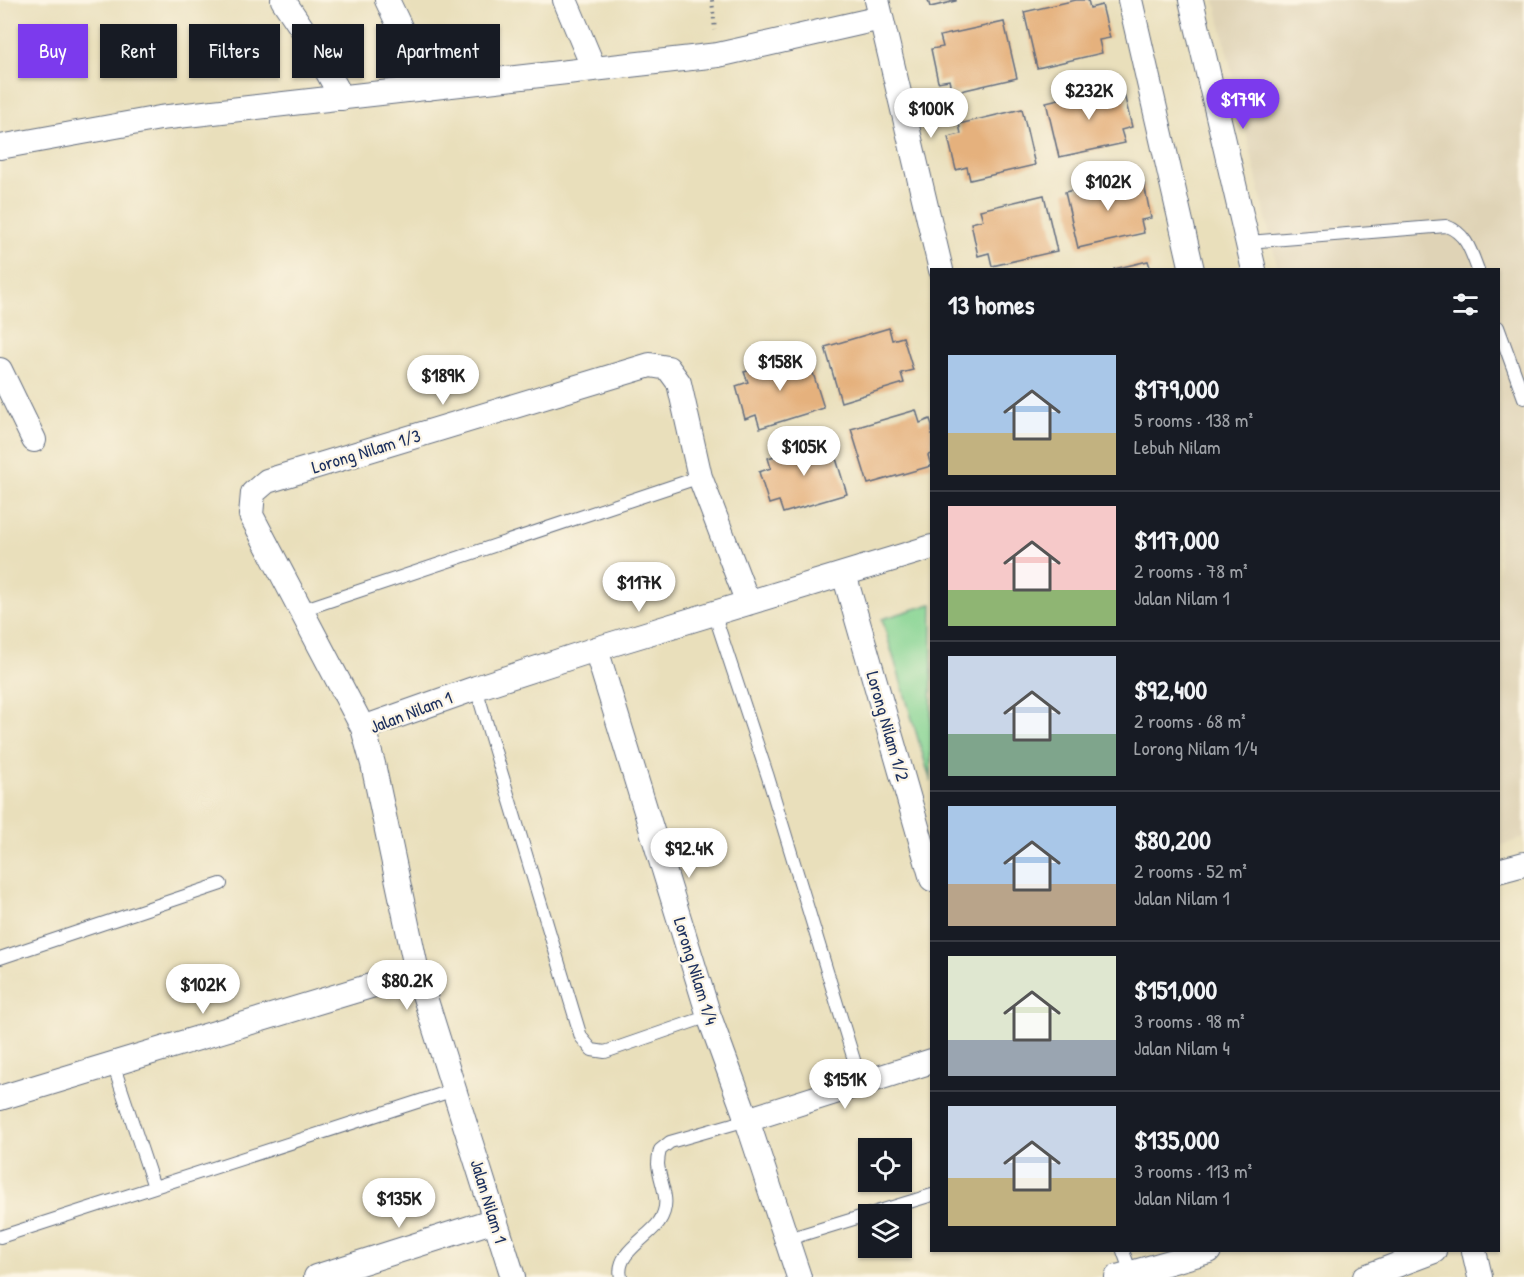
<!DOCTYPE html>
<meta charset="utf-8">
<style>
body{margin:0;font-family:"Patrick Hand",sans-serif;background:#242831;color:#f1f3f6;height:100vh;display:flex;flex-direction:column;font-size:22px;white-space:nowrap}
*{box-sizing:border-box;margin:0}
p{font-size:20px;color:#9ea1a6}
.icon{flex:none;width:33px;height:33px;fill:none;stroke:currentColor;stroke-width:2;stroke-linecap:round;stroke-linejoin:round}
.map{position:relative;flex:1;overflow:hidden}
.side{position:absolute;left:930px;top:268px;width:570px;height:984px;display:flex;flex-direction:column;background:#171b24;border-radius:0px;box-shadow:0 2px 4px #0004}
.side>*{flex:none}
.hud{position:absolute;left:18px;top:24px;width:570px;height:54px;display:flex;gap:12px}
.tools{position:absolute;left:858px;top:1138px;display:grid;gap:12px}
.tools a{display:grid;place-items:center;width:54px;height:54px;border-radius:0px;background:#171b24;box-shadow:0 2px 4px #0004;font-size:30px}
.price{position:absolute;translate:-50% -51px;padding:0 14px;border-radius:21px;background:#fff;color:#222;font-size:20px;line-height:39px;filter:drop-shadow(0 2px 3px #0008)}
.price::after{content:'';position:absolute;left:50%;top:36px;width:18px;height:14px;margin-left:-9px;background:inherit;clip-path:polygon(0 0,100% 0,50% 100%)}
.price.selected{background:#7c3aed;color:#fff}
ul{padding:0;list-style:none}
li{display:flex;align-items:center;gap:18px;height:150px;padding:0 18px}
li+li{border-top:2px solid #363941}
li span{display:grid;place-items:center;flex:none;width:168px;height:120px;border-radius:0px;color:#555}
li>.icon{margin-inline-start:auto}
span .icon{width:72px;height:72px;fill:#fffc;stroke-width:1}
li b{font-size:26px}
h2{display:flex;justify-content:space-between;align-items:center;height:72px;padding:0 18px;font-size:26px}
.tag{padding:0 21px;border-radius:0px;background:#171b24;box-shadow:0 2px 4px #0004;font-size:21px;line-height:54px}
.tag.selected{background:#7c3aed;color:#fff}
.map>svg:first-child{display:block}
</style>
<div class="map">
<svg width="1524" height="1277" viewBox="0 0 1524 1277">
<rect width="100%" height="100%" fill="#fcf5e5"/>
<filter id="ink" filterUnits="userSpaceOnUse"><feTurbulence type="fractalNoise" baseFrequency=".0167" numOctaves="2"/><feDisplacementMap in="SourceGraphic" scale="12" xChannelSelector="R" yChannelSelector="G"/><feConvolveMatrix kernelMatrix="1 2 1 2 8 2 1 2 1" color-interpolation-filters="sRGB"/></filter>
<filter id="wash" filterUnits="userSpaceOnUse"><feTurbulence type="fractalNoise" baseFrequency=".008" numOctaves="4" result="noise"/><feDisplacementMap in="SourceGraphic" scale="24" xChannelSelector="R" yChannelSelector="G"/><feGaussianBlur stdDeviation="1.35" result="paint"/><feColorMatrix in="noise" values="0 0 0 0 0 0 0 0 0 0 0 0 0 0 0 0 0 1.4 0 .05"/><feComposite in="paint" operator="in"/></filter>
<g filter="url(#wash)">
<rect width="100%" height="100%" fill="#e9dfbb"/>
<path fill="#dfd3b6" d="M1215 0H1524V838L1499 846 1498 270H1278Z"/>
<path fill="#86d493" stroke="#508278" stroke-width="1.5" d="M931 604H932L931 782 882 619Z"/>
<g id="blocks">
<path fill="#e5b17d" d="M928 0H956V1L930 7Z
M1076 0H1088L1090 8 1102 5 1110 38 1099 40 1102 53 1037 68 1024 12Z
M1004 22 1017 78 952 93 949 80 938 82 931 49 943 47 940 36Z
M1109 87 1112 97 1124 94 1132 127 1121 130 1125 143 1059 157 1046 102Z
M1022 109 1035 165 970 180 967 167 956 170 948 137 961 134 959 124Z
M1129 177 1131 187 1144 184 1151 218 1141 220 1144 233 1078 248 1065 192Z
M1044 195 1057 251 992 266 989 253 978 256 971 223 983 220 980 210Z
M1148 261 1151 270H1114V269Z
M889 328 892 340 903 337 913 370 901 373 904 383 841 402 825 347Z
M807 354 824 408 760 428 756 415 745 419 736 386 748 382 744 372Z
M916 410 920 423 930 419 932 425V454L928 455 931 466 868 484 851 429Z
M830 439 847 494 783 513 779 501 769 504 759 472 771 468 768 458Z"/>
</g>
</g>
<g filter="url(#ink)">
<use href="#blocks" fill-opacity="0" stroke="#636d7f" stroke-width="1.5"/>
<g fill="none" stroke-linecap="round" stroke-linejoin="round">
<g stroke="#636d7f" stroke-width="14">
<path id="lane" d="M1248 242 1446 226C1466 233 1471 251 1478 270
M1498 327 1524 398
M302 610 700 477
M714 613 768 777 861 1083
M476 688 581 1037 592 1050 605 1052 709 1016
M0 958 221 884
M113 1064 154 1187
M0 1237 454 1090
M785 1240 932 1195
M1123 1251 1131 1273
M621 1277C615 1253 647 1239 659 1222 673 1201 660 1186 658 1164 658 1160 659 1154 660 1150L670 1142 747 1120"/>
</g>
<g stroke="#636d7f" stroke-width="26">
<path id="street" d="M283 0 311 42 342 98
M387 0 429 88
M565 0 594 69
M877 0 941 270
M1130 0 1192 270
M1191 0 1254 270
M0 147 160 118 718 55 881 18
M0 370 34 440
M844 574 932 879
M596 649 709 1016 747 1120 799 1277
M363 728 476 688 596 649 932 547
M1498 871 1524 864
M0 1098 417 972
M747 1120 932 1061
M1474 1251 1480 1277
M316 1277 495 1220
M513 1277 417 972 373 764 363 728 251 515 253 493 267 481 650 365 668 368 679 383 700 477 748 603
M1117 1277 1209 1251
M1365 1277 1434 1251"/>
</g>
<path stroke="#636d7f" stroke-width="4" stroke-dasharray="1.5 4.5" stroke-linecap="butt" d="M712 0 715 30"/>
<use href="#lane" stroke="#fff" stroke-width="12"/>
<use href="#street" stroke="#fff" stroke-width="24"/>
</g>
</g>
<g text-anchor="middle" dominant-baseline="central" stroke-width="4.5" stroke-linejoin="round" paint-order="stroke">
<g font-size="18" fill="#1b2f5e" stroke="#fcf5e5">
<text transform="translate(366 451) rotate(-17)">Lorong Nilam 1/3</text>
<text transform="translate(411 712) rotate(-21)">Jalan Nilam 1</text>
<text transform="translate(888 726) rotate(74)">Lorong Nilam 1/2</text>
<text transform="translate(696 971) rotate(73)">Lorong Nilam 1/4</text>
<text transform="translate(489 1201) rotate(73)">Jalan Nilam 1</text>
</g>
</g>
</svg>
<div class="tools">
<a><svg class="icon" aria-label="locate" viewBox="0 0 24 24"><circle cx="12" cy="12" r="6"/><path d="M12 2v4M12 18v4M2 12h4M18 12h4"/></svg></a>
<a><svg class="icon" aria-label="layers" viewBox="0 0 24 24"><path d="M12 4l9 5-9 5-9-5zM3 14l9 5 9-5"/></svg></a>
</div>
<b class="price" style="left:1089px;top:121px">$232K</b>
<b class="price selected" style="left:1243px;top:130px">$179K</b>
<b class="price" style="left:931px;top:139px">$100K</b>
<b class="price" style="left:1108px;top:212px">$102K</b>
<b class="price" style="left:780px;top:392px">$158K</b>
<b class="price" style="left:443px;top:406px">$189K</b>
<b class="price" style="left:804px;top:477px">$105K</b>
<b class="price" style="left:639px;top:613px">$117K</b>
<b class="price" style="left:689px;top:879px">$92.4K</b>
<b class="price" style="left:407px;top:1011px">$80.2K</b>
<b class="price" style="left:203px;top:1015px">$102K</b>
<b class="price" style="left:845px;top:1110px">$151K</b>
<b class="price" style="left:399px;top:1229px">$135K</b>
<div class="hud">
<a class="tag selected">Buy</a>
<a class="tag">Rent</a>
<a class="tag">Filters</a>
<a class="tag">New</a>
<a class="tag">Apartment</a>
</div>
<section class="side">
<h2>13 homes<svg class="icon" aria-label="filters" viewBox="0 0 24 24"><path d="M4 7h16M4 17h16"/><circle cx="9" cy="7" r="2"/><circle cx="15" cy="17" r="2"/></svg></h2>
<ul>
<li><span style="background:linear-gradient(#a9c7e8 65%,#c2b280 0)"><svg class="icon" aria-label="home" viewBox="0 0 24 24"><path d="M3 11l9-7 9 7M6 9v11h12V9"/></svg></span><div><b>$179,000</b><p>5 rooms · 138 m²</p><p>Lebuh Nilam</p></div></li>
<li><span style="background:linear-gradient(#f6c9c9 70%,#8fb573 0)"><svg class="icon" aria-label="home" viewBox="0 0 24 24"><path d="M3 11l9-7 9 7M6 9v11h12V9"/></svg></span><div><b>$117,000</b><p>2 rooms · 78 m²</p><p>Jalan Nilam 1</p></div></li>
<li><span style="background:linear-gradient(#c9d6e8 65%,#7fa58c 0)"><svg class="icon" aria-label="home" viewBox="0 0 24 24"><path d="M3 11l9-7 9 7M6 9v11h12V9"/></svg></span><div><b>$92,400</b><p>2 rooms · 68 m²</p><p>Lorong Nilam 1/4</p></div></li>
<li><span style="background:linear-gradient(#a9c7e8 65%,#b9a48a 0)"><svg class="icon" aria-label="home" viewBox="0 0 24 24"><path d="M3 11l9-7 9 7M6 9v11h12V9"/></svg></span><div><b>$80,200</b><p>2 rooms · 52 m²</p><p>Jalan Nilam 1</p></div></li>
<li><span style="background:linear-gradient(#dfe7d0 70%,#9aa5b1 0)"><svg class="icon" aria-label="home" viewBox="0 0 24 24"><path d="M3 11l9-7 9 7M6 9v11h12V9"/></svg></span><div><b>$151,000</b><p>3 rooms · 98 m²</p><p>Jalan Nilam 4</p></div></li>
<li><span style="background:linear-gradient(#c9d6e8 60%,#c2b280 0)"><svg class="icon" aria-label="home" viewBox="0 0 24 24"><path d="M3 11l9-7 9 7M6 9v11h12V9"/></svg></span><div><b>$135,000</b><p>3 rooms · 113 m²</p><p>Jalan Nilam 1</p></div></li>
</ul>
</section>
</div>
